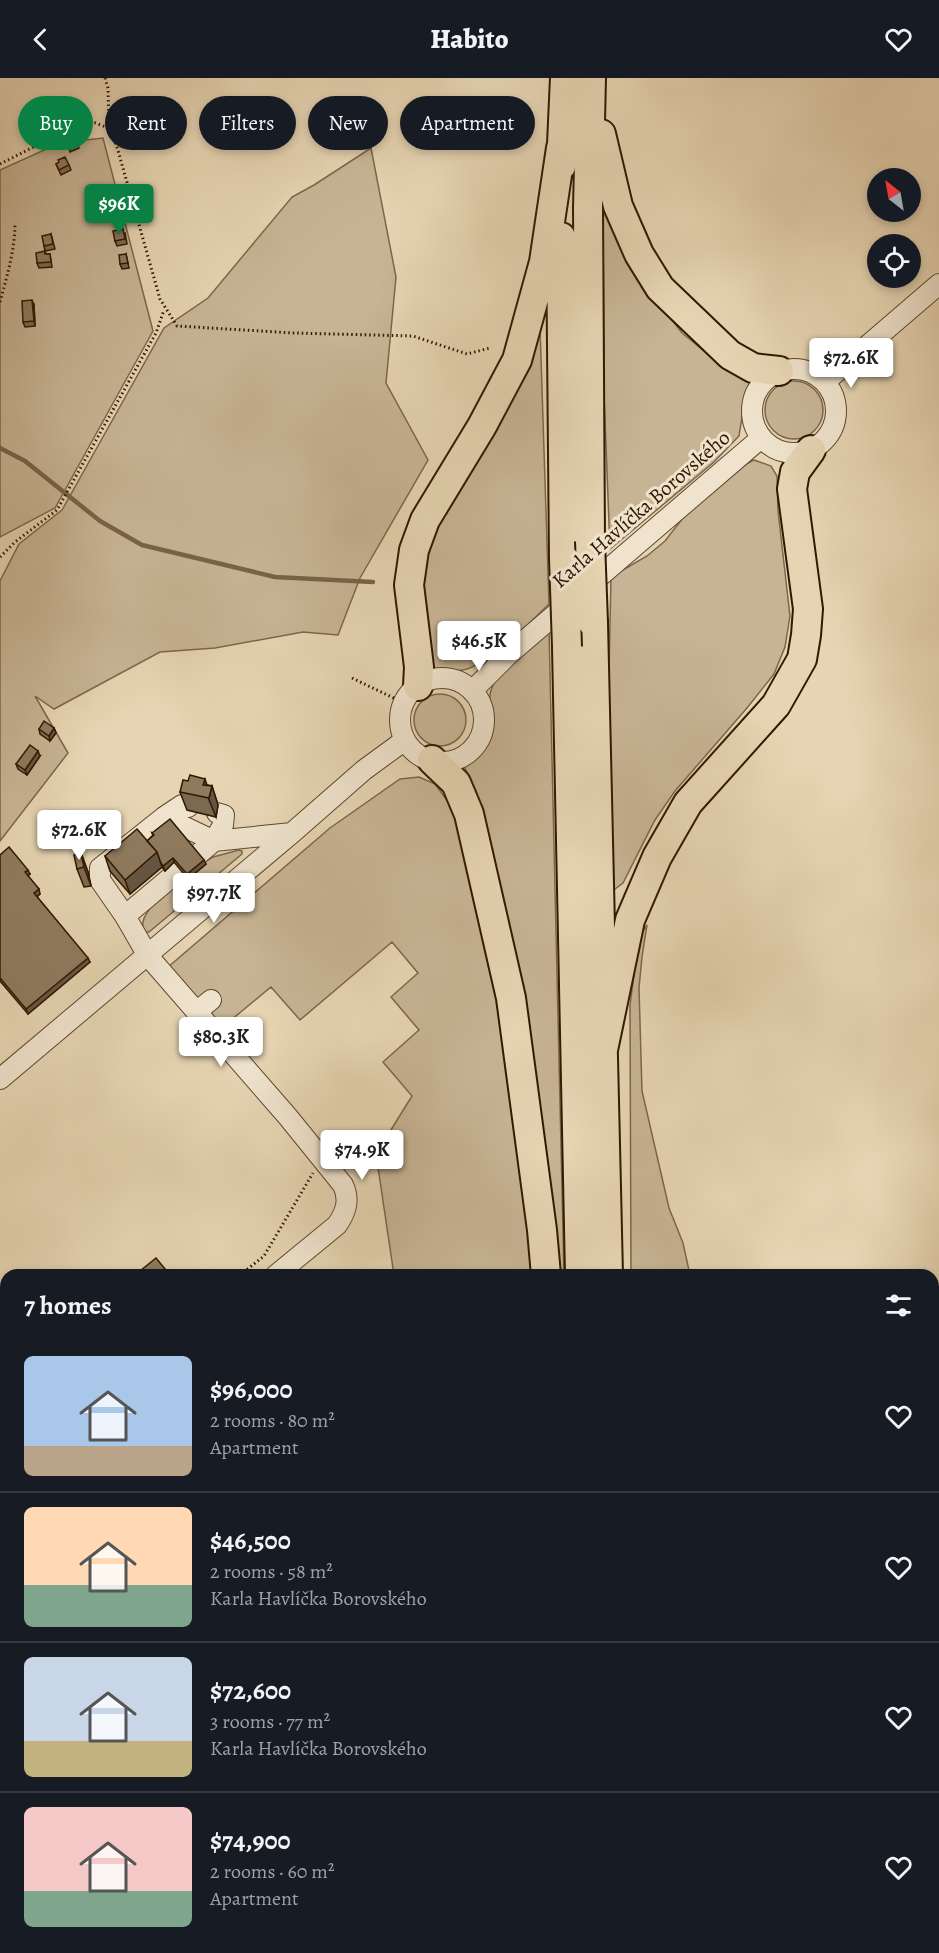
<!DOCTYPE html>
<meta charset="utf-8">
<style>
body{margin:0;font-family:Alegreya,serif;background:#20242c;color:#f1f3f6;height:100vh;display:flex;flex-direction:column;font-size:22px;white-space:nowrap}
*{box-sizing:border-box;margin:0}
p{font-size:20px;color:#9ea1a6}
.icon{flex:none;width:33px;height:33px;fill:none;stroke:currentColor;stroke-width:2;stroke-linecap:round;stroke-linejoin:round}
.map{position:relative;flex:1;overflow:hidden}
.side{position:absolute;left:0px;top:1191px;width:939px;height:684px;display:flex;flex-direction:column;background:#171b24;border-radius:18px 18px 0 0;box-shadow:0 3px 9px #0003}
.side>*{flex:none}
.banner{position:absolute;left:18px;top:18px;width:600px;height:54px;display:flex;gap:12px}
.needle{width:39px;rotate:329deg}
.tools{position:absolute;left:867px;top:90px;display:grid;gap:12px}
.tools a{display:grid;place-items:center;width:54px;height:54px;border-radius:50%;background:#171b24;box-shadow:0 3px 9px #0003;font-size:30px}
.price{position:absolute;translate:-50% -51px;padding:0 14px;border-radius:6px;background:#fff;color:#222;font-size:20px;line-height:39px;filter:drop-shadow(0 2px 3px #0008)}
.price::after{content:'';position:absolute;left:50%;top:36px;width:18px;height:14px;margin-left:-9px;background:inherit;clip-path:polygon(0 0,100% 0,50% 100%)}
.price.selected{background:#0b8043;color:#fff}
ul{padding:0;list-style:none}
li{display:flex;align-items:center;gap:18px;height:150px;padding:0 24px}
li+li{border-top:2px solid #363941}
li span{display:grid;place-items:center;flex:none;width:168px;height:120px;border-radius:9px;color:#555}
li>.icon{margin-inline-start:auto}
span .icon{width:72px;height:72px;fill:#fffc;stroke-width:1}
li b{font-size:26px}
h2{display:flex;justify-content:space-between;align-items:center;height:72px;padding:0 24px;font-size:26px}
.pill{padding:0 21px;border-radius:27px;background:#171b24;box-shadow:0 3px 9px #0003;font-size:21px;line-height:54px}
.pill.selected{background:#0b8043;color:#fff}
header{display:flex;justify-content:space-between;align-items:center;height:78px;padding:0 24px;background:#171b24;font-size:27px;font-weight:800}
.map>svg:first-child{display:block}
</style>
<header><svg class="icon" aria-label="back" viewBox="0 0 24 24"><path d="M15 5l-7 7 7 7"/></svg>Habito<svg class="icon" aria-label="heart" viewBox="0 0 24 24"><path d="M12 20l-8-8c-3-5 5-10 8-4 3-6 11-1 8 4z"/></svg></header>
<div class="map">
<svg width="939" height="1875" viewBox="0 0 939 1875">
<rect width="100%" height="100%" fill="#e6d4b2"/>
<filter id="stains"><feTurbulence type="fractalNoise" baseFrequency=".00333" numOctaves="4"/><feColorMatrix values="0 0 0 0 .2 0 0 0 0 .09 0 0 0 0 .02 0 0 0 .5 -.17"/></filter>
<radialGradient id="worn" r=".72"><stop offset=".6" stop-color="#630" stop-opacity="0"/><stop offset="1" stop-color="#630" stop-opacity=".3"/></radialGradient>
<path fill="#c7b494" stroke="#7c664b" stroke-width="1.5" d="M75 58 77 63 103 60 153 253 55 430 0 459V92Z
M371 70 396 199 386 305 428 382 360 500 338 557 303 554 215 570 160 574 54 631 35 618 68 675 0 763V503L19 466 62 432 164 250 208 220 292 119 314 107Z
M603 127 607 133 639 199 682 255 714 281 747 301 751 306 745 321 739 358 714 384 610 471 604 316Z
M540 249 549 526C531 544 486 588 463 592 454 594 443 592 434 591L430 582 421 476Z
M765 332a29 29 0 1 1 58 0a29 29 0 1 1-58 0Z
M754 382 771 388 777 398 778 433 790 538 785 569 774 596 747 630 675 713 655 742 623 805 615 811 611 806 608 641 611 499 647 478 665 463 690 431 740 389Z
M549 552C554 767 559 982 564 1197H551L527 990 476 713 463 686C486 673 489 657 490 631 490 625 489 618 491 612 498 589 531 568 549 552Z
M414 642a26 26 0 1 1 52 0a26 26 0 1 1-52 0Z
M419 699 435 706 446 721H451L509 965 536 1197H394L376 1076 412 1018 383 984 419 952 391 919 418 895 392 864 300 942 271 909 225 947 232 957 228 960 200 923 167 890 330 750 400 701Z
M239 772 242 773V776L149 854H145C139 845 146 836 151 829L206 783 213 779Z
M647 847 642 879 639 910 642 1013 669 1130 683 1165 690 1197H631L630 927 639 859Z
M487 1869H567V1875H487Z
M641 1869H713V1875H642Z"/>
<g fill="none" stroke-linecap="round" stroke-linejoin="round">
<path stroke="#786348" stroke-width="4.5" d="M0 370 25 383 100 443 142 467 275 499 373 504"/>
<g stroke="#5e482e" stroke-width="22">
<path id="minor" d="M752 333a42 42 0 1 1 84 0a42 42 0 1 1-84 0Z
M825 304 939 206
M400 642a42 42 0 1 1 84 0a42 42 0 1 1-84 0Z
M472 613 508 577 761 360
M164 739 182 727 188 729
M125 838 100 802V790L164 739 214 763 223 747 224 737 217 735
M196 934 211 922
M0 1001 292 755 364 692 405 662
M276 1197 337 1147C346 1134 350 1122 343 1107L288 1039 148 878 125 838 214 763 292 755
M0 1408 6 1404
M0 1726 6 1731
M0 1798 6 1792
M0 1832 6 1833"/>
</g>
<g stroke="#301902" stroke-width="32">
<path id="highway" d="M601 56 618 128 639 176 660 210 730 277 753 290 779 293
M561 88 565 0
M561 159 564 481
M590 463 588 130 591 0
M593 545 608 1197
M567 569 580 1197
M418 608 419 589 409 507 414 472 425 442 482 348 517 282 544 184 561 70
M432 682 456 705 469 736 511 920 542 1152 546 1197
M603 972 630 842 657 779 688 725 776 627 802 581 806 557 808 531 792 411 795 394 811 372
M594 1869V1875
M622 1869V1875"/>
</g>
<path stroke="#301902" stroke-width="3" stroke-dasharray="1.5 3" stroke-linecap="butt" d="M105 0 108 10 109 50
M0 86 73 49 95 45 109 50 117 69 160 221 177 248 294 255 413 258 467 276 490 270
M0 224C7 198 15 172 15 145
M0 479 15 464 57 432 156 255 164 232
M352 600 402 624
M240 1197 264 1178 313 1095
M0 1385 6 1380
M0 1432 6 1427
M0 1769 6 1764
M385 1875 387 1869"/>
<use href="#minor" stroke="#efe3cd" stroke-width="20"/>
<use href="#highway" stroke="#e6d4b2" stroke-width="28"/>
<g stroke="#301902" stroke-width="32" stroke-linecap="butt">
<path id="highway-bridge" d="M590 463 593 545
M564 481 567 569"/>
</g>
<use href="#highway-bridge" stroke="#e6d4b2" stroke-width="28"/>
</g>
<path fill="#7b6951" stroke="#301902" stroke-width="1.5" d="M73 53 79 70 70 74 64 57Z
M59 84 69 87 71 92 61 97 56 86Z
M125 155 127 166 117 168 115 163Z
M51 156 55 171 45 173 44 168Z
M45 173 46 176H50L52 189 39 190 37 185Z
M126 176 129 190 122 191 120 186Z
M34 227 35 248 25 249 23 244Z
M54 650 56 655 50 663 40 656 39 651Z
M40 678 27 697 18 691 16 686Z
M188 703 212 708 218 727 216 739 187 732 180 714Z
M152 755 206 786 188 801 174 784 165 793 162 789 130 816 110 793 105 778 147 763 153 757Z
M81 775 88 794 91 808 84 809 77 791Z
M0 777 30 796 28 798 40 816 37 819 90 884 28 936 0 903Z
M25 1869H82L84 1875H27Z"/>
<path fill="#645542" stroke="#301902" stroke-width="1.5" d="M32 222 34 227 35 248 34 243Z
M54 650 56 655 50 663 49 658Z
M38 673 40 678 27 697 25 692Z
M205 701 210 716 212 708 218 727 216 739 203 707Z
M157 774 162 789 130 816 125 802Z
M81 775 88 794 91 808 84 789Z
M173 780 174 784 165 793 163 788Z
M204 782 206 786 188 801 187 796Z
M28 792 30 796 26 799 25 794Z
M39 811 40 816 35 820 34 815Z
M88 880 90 884 28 936 26 931Z
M6 1333V1368L0 1372V1338Z
M6 1586V1630L2 1637 0 1630V1610L2 1593Z"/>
<path fill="#8f7a5e" stroke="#301902" stroke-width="1.5" d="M73 53 78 65 68 69 64 57Z
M65 79 69 87 59 92 56 86 59 84 58 82Z
M123 151 125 161 115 163 113 153Z
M51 156 53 166 44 168 42 158Z
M45 173V176H50L51 184 37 185 36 175Z
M126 176 128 185 120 186 119 177Z
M32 222 34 243 23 244 22 223Z
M44 643 54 650 49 658 39 651Z
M30 667 38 673 25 692 16 686Z
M190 697 205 701 203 707 212 708 209 720 180 714 183 702 188 703Z
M170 741 204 782 187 796 173 780 163 788 161 785 157 774 147 763 154 757 152 755Z
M137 751 157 774 125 802 105 778Z
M9 769 28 792 25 794 39 811 34 815 88 880 26 931 0 900V777Z
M81 775 84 789 77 791 74 777Z
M156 1180 170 1197H135Z
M6 1301V1333L0 1338V1306Z
M6 1498V1586L2 1593 6 1594V1598L0 1610V1509Z
M6 1805V1816L3 1806Z
M222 1869H268L274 1875H216Z"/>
<g text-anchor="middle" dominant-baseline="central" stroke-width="6" stroke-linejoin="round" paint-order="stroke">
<g font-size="21" fill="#301902" stroke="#efe3cd">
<text transform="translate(641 431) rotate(-41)">Karla Havlíčka Borovského</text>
</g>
</g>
<rect width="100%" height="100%" filter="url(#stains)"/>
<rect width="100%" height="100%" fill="url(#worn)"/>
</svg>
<div class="tools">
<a><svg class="needle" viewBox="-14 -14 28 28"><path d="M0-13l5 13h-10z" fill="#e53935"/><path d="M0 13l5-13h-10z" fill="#9ea1a6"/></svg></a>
<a><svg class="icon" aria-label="locate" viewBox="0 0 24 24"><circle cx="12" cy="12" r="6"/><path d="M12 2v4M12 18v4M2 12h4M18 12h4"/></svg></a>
</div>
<b class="price selected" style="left:119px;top:157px">$96K</b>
<b class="price" style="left:851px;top:311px">$72.6K</b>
<b class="price" style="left:479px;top:594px">$46.5K</b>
<b class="price" style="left:79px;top:783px">$72.6K</b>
<b class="price" style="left:214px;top:846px">$97.7K</b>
<b class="price" style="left:221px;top:990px">$80.3K</b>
<b class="price" style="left:362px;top:1103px">$74.9K</b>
<div class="banner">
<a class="pill selected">Buy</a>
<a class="pill">Rent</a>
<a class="pill">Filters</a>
<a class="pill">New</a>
<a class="pill">Apartment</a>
</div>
<section class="side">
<h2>7 homes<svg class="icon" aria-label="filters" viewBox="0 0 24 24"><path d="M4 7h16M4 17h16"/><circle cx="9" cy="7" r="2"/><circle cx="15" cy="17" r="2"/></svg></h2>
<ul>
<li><span style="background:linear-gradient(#a9c7e8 75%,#b9a48a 0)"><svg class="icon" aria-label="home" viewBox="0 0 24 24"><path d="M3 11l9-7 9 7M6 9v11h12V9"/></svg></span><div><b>$96,000</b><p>2 rooms · 80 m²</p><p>Apartment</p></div><svg class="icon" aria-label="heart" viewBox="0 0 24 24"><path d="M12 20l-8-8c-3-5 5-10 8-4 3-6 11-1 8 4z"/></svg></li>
<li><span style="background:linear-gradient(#ffd9b3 65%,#7fa58c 0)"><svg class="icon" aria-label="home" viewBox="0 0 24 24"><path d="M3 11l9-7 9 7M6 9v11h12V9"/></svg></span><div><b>$46,500</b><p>2 rooms · 58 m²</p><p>Karla Havlíčka Borovského</p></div><svg class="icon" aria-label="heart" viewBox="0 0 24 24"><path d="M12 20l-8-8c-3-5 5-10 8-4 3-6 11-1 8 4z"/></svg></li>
<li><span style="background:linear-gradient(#c9d6e8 70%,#c2b280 0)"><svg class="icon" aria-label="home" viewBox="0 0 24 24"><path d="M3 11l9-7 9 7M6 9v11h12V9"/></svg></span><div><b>$72,600</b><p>3 rooms · 77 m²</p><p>Karla Havlíčka Borovského</p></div><svg class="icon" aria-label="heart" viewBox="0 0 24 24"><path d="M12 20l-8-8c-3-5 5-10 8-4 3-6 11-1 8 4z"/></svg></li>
<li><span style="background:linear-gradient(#f6c9c9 70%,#7fa58c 0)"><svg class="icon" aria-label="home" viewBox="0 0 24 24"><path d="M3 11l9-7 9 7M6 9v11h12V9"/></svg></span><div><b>$74,900</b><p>2 rooms · 60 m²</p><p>Apartment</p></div><svg class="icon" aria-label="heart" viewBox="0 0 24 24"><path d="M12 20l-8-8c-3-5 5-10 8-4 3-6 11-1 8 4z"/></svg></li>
</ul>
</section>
</div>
